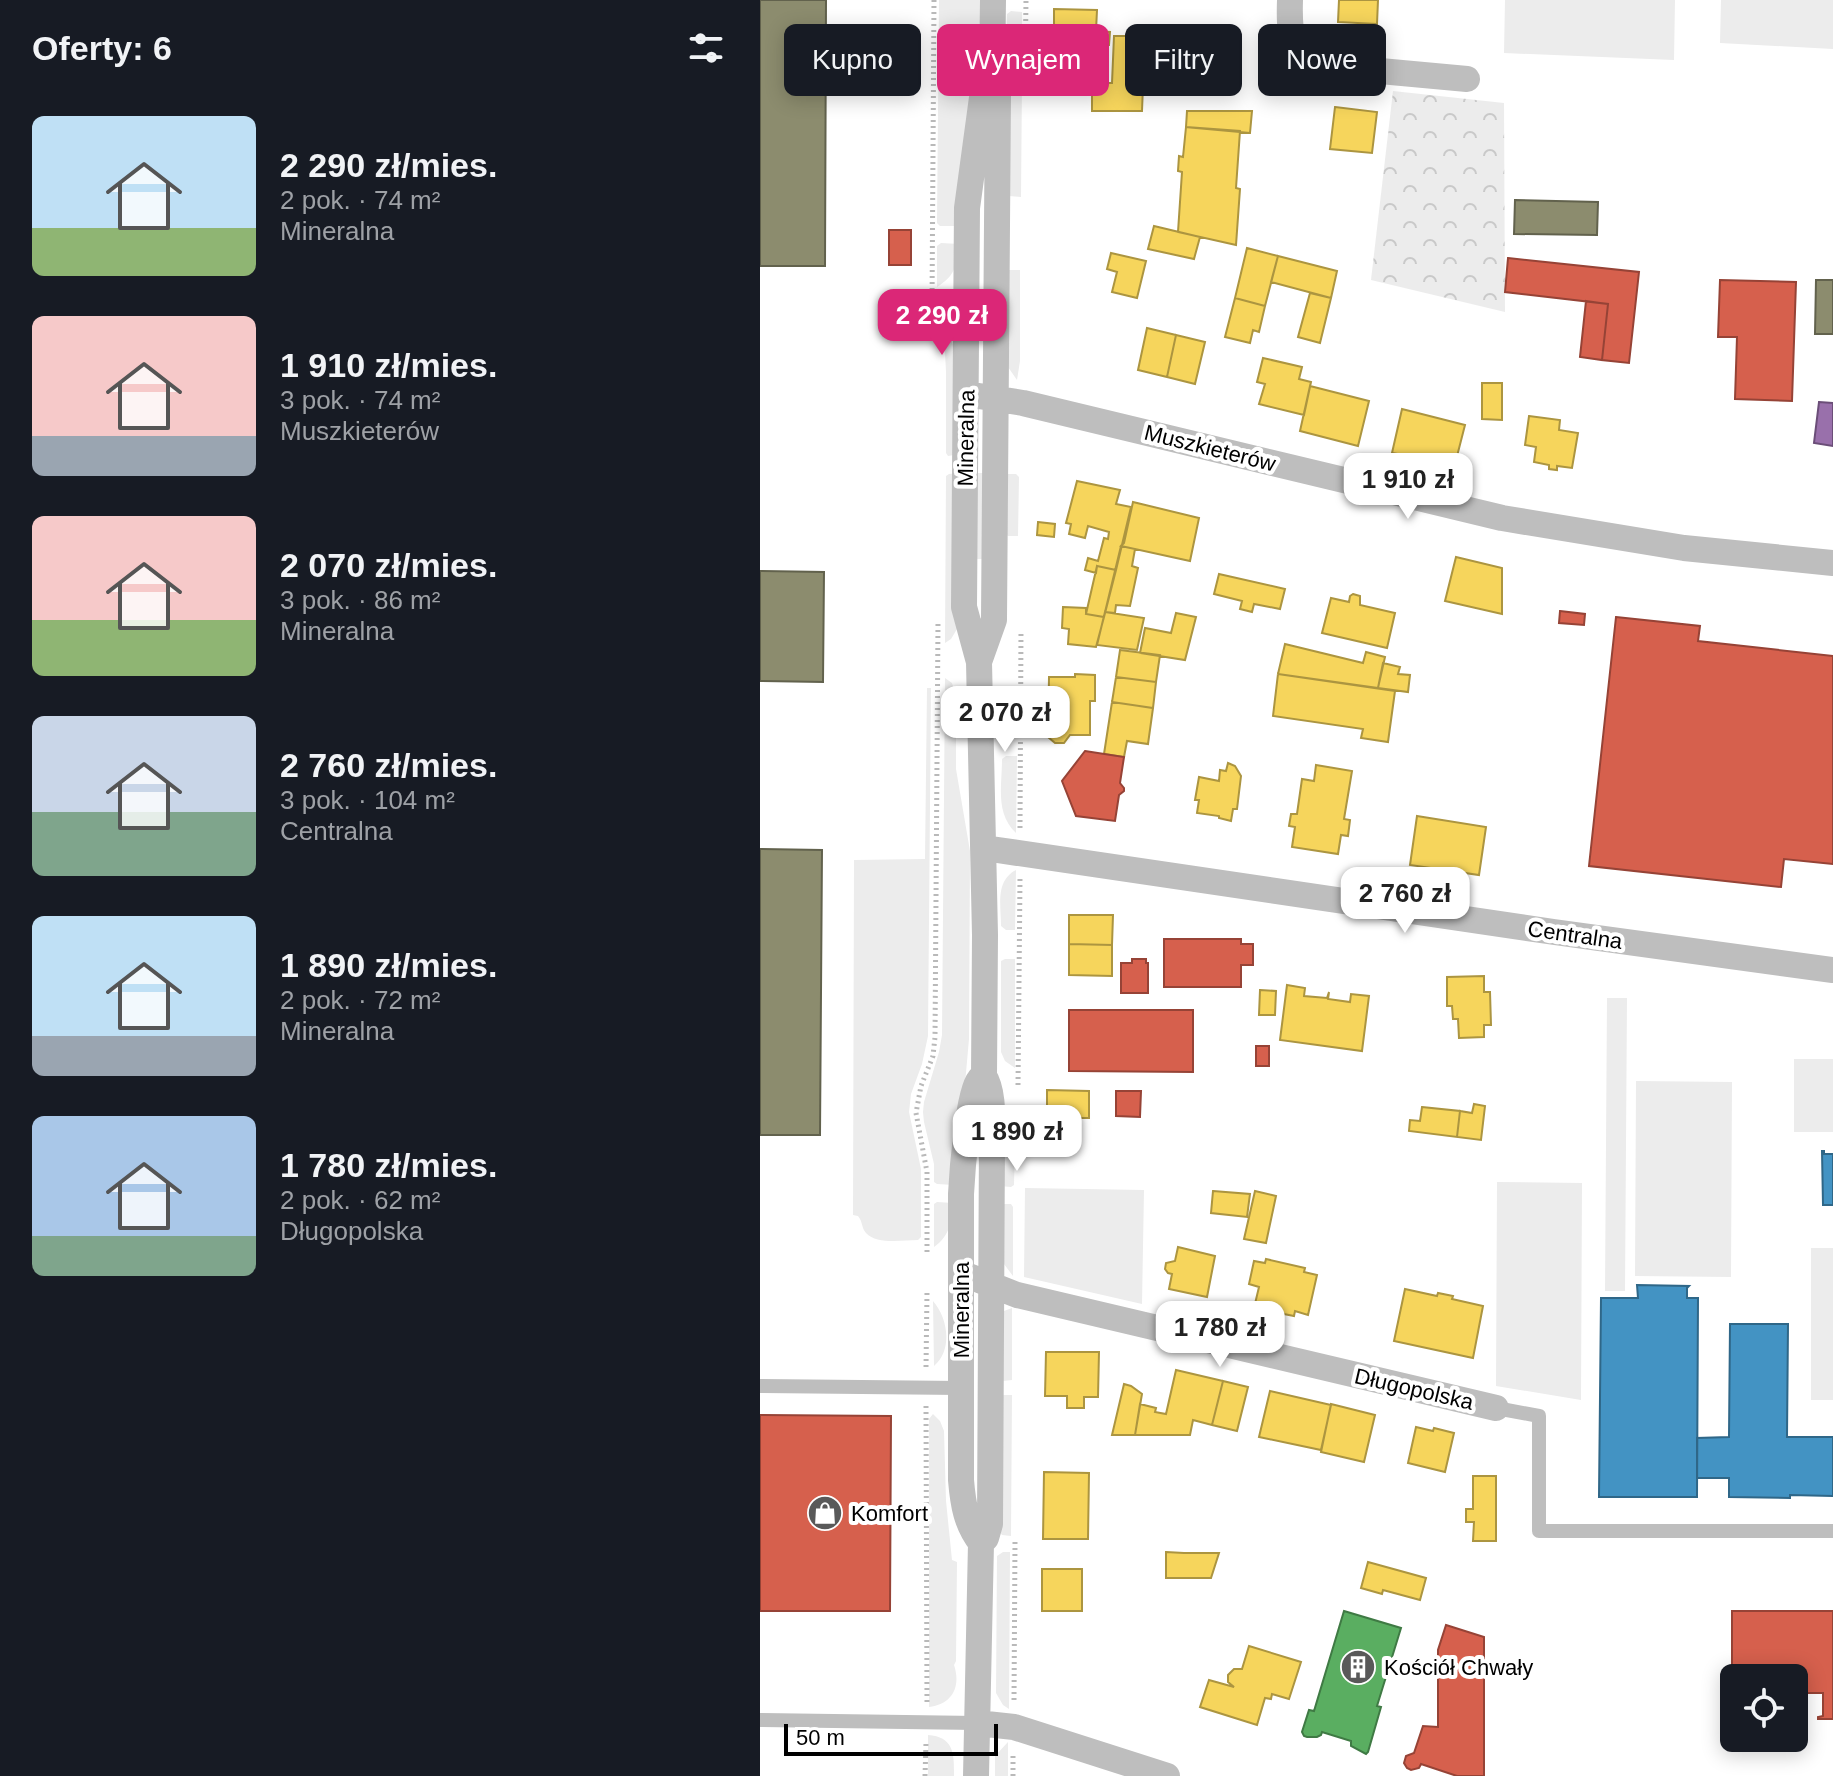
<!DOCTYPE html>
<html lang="pl">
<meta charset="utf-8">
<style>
body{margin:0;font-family:Helvetica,sans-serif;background:#242831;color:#f1f3f6;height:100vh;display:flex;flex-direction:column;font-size:30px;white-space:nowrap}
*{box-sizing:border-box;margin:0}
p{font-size:26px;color:#9ea1a6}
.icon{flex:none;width:44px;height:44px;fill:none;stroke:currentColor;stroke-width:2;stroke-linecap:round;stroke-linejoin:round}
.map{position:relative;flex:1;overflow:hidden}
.panel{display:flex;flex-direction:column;background:#171b24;width:760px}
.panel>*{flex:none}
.top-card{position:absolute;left:24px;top:24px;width:760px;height:72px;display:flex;gap:16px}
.controls{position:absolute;left:960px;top:1664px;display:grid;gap:16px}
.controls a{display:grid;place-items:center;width:88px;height:88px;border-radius:12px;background:#171b24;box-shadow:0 4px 20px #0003;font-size:40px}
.scale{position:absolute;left:24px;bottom:20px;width:214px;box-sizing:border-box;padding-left:8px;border:4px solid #000;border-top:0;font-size:22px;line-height:28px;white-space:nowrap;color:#000;-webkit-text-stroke:6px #fff;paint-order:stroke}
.price{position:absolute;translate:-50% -68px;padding:0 18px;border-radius:16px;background:#fff;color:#222;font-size:26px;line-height:52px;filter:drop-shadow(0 2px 4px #0008)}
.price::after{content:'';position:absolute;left:50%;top:48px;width:24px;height:18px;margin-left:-12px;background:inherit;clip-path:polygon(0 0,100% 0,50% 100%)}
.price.active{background:#db2777;color:#fff}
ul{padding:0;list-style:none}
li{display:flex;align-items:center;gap:24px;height:200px;padding:0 32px}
li span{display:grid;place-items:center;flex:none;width:224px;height:160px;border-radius:12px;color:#555}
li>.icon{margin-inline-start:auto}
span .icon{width:96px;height:96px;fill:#fffc;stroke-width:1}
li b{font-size:34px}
h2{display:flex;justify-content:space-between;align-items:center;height:96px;padding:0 32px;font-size:34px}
.pill{padding:0 28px;border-radius:12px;background:#171b24;box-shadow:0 4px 20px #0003;font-size:28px;line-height:72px}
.pill.active{background:#db2777;color:#fff}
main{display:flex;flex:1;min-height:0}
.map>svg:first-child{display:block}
</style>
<main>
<section class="panel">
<h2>Oferty: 6<svg class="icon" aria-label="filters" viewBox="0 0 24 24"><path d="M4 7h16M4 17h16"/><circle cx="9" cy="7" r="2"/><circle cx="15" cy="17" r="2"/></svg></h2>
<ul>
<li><span style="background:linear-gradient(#bfe0f5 70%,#8fb573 0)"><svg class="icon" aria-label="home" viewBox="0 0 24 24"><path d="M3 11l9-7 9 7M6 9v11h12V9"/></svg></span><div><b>2 290 zł/mies.</b><p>2 pok. · 74 m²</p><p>Mineralna</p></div></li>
<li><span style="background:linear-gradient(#f6c9c9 75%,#9aa5b1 0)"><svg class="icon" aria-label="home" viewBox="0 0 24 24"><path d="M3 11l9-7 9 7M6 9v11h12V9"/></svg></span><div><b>1 910 zł/mies.</b><p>3 pok. · 74 m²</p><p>Muszkieterów</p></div></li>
<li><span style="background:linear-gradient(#f6c9c9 65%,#8fb573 0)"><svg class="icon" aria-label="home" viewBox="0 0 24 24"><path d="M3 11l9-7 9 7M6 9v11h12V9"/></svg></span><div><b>2 070 zł/mies.</b><p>3 pok. · 86 m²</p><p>Mineralna</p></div></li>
<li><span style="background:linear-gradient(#c9d6e8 60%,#7fa58c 0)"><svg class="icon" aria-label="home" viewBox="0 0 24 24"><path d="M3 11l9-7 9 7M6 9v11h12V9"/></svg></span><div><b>2 760 zł/mies.</b><p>3 pok. · 104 m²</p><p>Centralna</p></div></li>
<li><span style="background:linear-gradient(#bfe0f5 75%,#9aa5b1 0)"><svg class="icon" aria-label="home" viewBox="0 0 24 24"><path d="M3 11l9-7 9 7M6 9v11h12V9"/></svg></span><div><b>1 890 zł/mies.</b><p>2 pok. · 72 m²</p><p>Mineralna</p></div></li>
<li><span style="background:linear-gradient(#a9c7e8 75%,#7fa58c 0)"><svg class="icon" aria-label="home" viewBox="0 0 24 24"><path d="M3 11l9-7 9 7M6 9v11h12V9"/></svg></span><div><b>1 780 zł/mies.</b><p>2 pok. · 62 m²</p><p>Długopolska</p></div></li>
</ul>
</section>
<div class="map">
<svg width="1073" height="1776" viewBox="0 0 1073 1776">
<defs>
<pattern id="forest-crowns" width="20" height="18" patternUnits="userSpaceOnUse" patternTransform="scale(2)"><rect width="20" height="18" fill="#ececec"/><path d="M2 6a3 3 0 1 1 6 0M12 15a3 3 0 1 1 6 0" fill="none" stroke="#c9c9c9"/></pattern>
</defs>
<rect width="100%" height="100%" fill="#fff"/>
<path fill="#ececec" d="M179 0H220V22L199 226H180L177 223Z
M745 0H915L914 60 744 53Z
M961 0H1073V49L960 43Z
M251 11 262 12V67L246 64 247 14Z
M251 80H262L261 197 249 196 246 82Z
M181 243 199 244C196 266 196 275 177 287V246Z
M249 270H260V361L257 380 248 367Z
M184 332 191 339 195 350 194 455 188 456 186 453V372Z
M198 473 197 629 191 639 185 643 186 476 189 474Z
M213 473H228L224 559H215Z
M243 474H256L259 477 258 536H248L243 532Z
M185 678 192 683 196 697V769L210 851 209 1039 204 1095 194 1185 177 1184 174 1182V1164L164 1122 163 1112 164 1102 179 1052 182 1035Z
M167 688H171L168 1036 162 1064 151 1094 149 1112 161 1169V1237L158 1240C143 1240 117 1245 106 1233 101 1227 103 1222 98 1216L93 1215 94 860 165 859Z
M246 756H257L256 833C235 813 242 786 242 759Z
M256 870 255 930H246L241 926C241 905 235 881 256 870Z
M245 959H255V1068L245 1061 241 1052V961Z
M847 998H867L865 1291H845Z
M1034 1059H1073V1132H1034Z
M876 1081 972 1082 971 1277 875 1276Z
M240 1143H255L254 1185 251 1187 239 1186Z
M737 1182 822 1183 821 1400 736 1386Z
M265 1188 384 1190 382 1304 264 1277Z
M177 1202 193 1203C191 1221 191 1235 174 1247V1204Z
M239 1204H251L253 1207V1276L241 1260Z
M1051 1248H1073V1400H1051Z
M173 1301C188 1318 193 1350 174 1366Z
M252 1308V1380L242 1381 240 1316 244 1311Z
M243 1395H252L251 1536 242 1535 237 1528Z
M173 1414 180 1421 184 1431 186 1501 192 1560 197 1562 196 1661 194 1665C201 1686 193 1704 169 1707V1419Z
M243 1552H250L249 1709 243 1705 236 1693 237 1556Z
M168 1735C195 1737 194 1755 194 1776H168Z
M248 1742V1776H235V1756Z"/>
<path fill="url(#forest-crowns)" d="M633 91 744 103 745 312 611 280Z"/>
<path fill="#f6d55c" stroke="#ac9540" stroke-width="2" d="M579 0H618L617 24 578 22Z
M294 9 337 10 336 31 350 32 349 45H336L335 61 293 60 294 43H287V26H294Z
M354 36H385L382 111H332V83H352Z
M575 107 617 112 612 153 570 149Z
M427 111H492L490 133 426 127Z
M426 127 480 131 476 188 480 189 476 245 418 232 422 172 418 171 419 156 423 157Z
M394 226 440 237 434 259 388 249Z
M487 248 518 256 505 306 475 298Z
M351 253 386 261 377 298 352 292 357 272 347 269Z
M518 256 577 271 571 298 511 282Z
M550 293 571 298 560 343 538 337Z
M475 298 505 306 499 332 493 330 490 343 465 337Z
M387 328 416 335 407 377 378 370Z
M416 335 445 342 435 384 407 377Z
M503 358 542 367 539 379 551 382 544 415 499 404 505 384 497 382Z
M722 383H742V420L722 419Z
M550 386 609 401 598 446 540 431Z
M642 409 705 425 694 468 678 463V465L648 458 649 456 632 453Z
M769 416 800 420 799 430 818 433 812 468 797 466V470L789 469V465L774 462 776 447 765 445Z
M317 481 360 490 356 504 371 507 356 570 337 566 336 573 325 570 328 558 338 561 344 538 348 539 349 532 328 526 325 538 309 534 311 524 306 523Z
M373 502 439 518 430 561 361 546 364 543Z
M278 522 295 524 294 537 277 535Z
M361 546 375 549 372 566 378 568 370 606 356 605 355 613 345 612Z
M696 557 742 568V614L685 601Z
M337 566 356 570 344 617 326 614Z
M459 574 525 589 520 609 494 604 492 612 480 609 482 601 454 594Z
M593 594 600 596V605L635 613 627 648 562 633 571 598 589 602 590 596Z
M303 607 326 608V614L344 617 336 647 308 644 309 629 302 628Z
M345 612 384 618 377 650 337 645Z
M416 613 436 617 425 660 380 653 385 628 411 633Z
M525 644 603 663 606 652 625 657 618 688 518 674Z
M360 650 400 655 396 682 356 677Z
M623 663 640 667 638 674 650 675 648 692 618 688Z
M315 674 335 675V701H330V735H310L304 743H295L288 737 289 677H315Z
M518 674 635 691 628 742 601 738 603 729 513 716Z
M356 677 396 682 393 708 352 702Z
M352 702 393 708 388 744 367 741 364 757 344 754Z
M468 763 475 766 481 776 477 809H473L471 821 459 818V816L437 813 439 800H435L439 777 459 781 460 770 466 771Z
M556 765 592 771 584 819 590 820 588 836 581 835 578 854 532 847 535 827 529 826 531 814H537L542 779 554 781Z
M657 816 726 827 719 875 650 865Z
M309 915H353L352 945 309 944Z
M309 944 352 945V976L309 975Z
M724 976V992H730L731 1025H724V1037L699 1038 698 1019H693L692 1006H687V977Z
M527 985 545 988 544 996 567 998 569 992 568 999 590 1002 591 994 609 996 602 1051 520 1040Z
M500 990 516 991 515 1015H499Z
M287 1090 329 1091V1118H315V1127H300V1118H287Z
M714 1104 725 1106 721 1140 697 1137 700 1111 712 1113Z
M662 1107 700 1111 697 1137 649 1131 650 1120 660 1121Z
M453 1191 490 1194 487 1217 451 1213Z
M495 1191 516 1196 506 1243 484 1239Z
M418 1247 455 1256 447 1297 409 1289 412 1274 408 1273 405 1269 406 1263 415 1261Z
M506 1259 545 1268 544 1272 557 1275 548 1315 535 1311 534 1316 494 1308 499 1287 489 1284 494 1261 505 1263Z
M645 1289 677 1296 678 1293 693 1296 692 1299 723 1306 713 1358 634 1341Z
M286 1352H339L338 1397H324V1408H307V1396H285Z
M416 1370 463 1381 452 1425 433 1420 430 1435H375L380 1404 396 1408 395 1412 406 1414Z
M463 1381 488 1387 477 1431 452 1425Z
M364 1384 371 1386 382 1394 375 1435H352Z
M510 1391 571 1405 561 1450 499 1437Z
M571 1404 615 1415 604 1462 561 1452Z
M656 1427 673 1431 674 1428 694 1433 685 1472 648 1463Z
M284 1472 329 1473 328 1539H283Z
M713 1476H736V1541H713L714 1522H706V1509H713Z
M406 1552 424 1553H459L451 1578H406Z
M608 1562 666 1578 660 1600 623 1590 622 1594 601 1588Z
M282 1569H322V1611H282Z
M489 1646 541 1662 529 1699 512 1694 511 1699 505 1698 497 1725 440 1707 449 1680 474 1687 468 1682V1675L474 1669H482Z"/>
<path fill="#d6604d" stroke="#964336" stroke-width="2" d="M129 230H151V265H129Z
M748 258 879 272 869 363 842 360 848 304 745 292Z
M960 280 1036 282 1032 401 975 399 977 337H958Z
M826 301 848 304 842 360 820 357Z
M800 611 825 614 824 625 799 623Z
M856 617 940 626 938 641 1073 656V864L1024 859 1021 887 829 866Z
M325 751 364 757 360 783 364 788V791L359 795 355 821 316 816 302 781Z
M404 939H481V944H493V965H481V987H404Z
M372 959H386V963H388V993H361V963H372Z
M309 1010H433V1072L309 1071Z
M496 1046H509V1066H496Z
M356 1091H381L380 1117 356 1116Z
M0 1415 131 1416 130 1611H0Z
M972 1611H1073V1719H1058V1717L1063 1716V1693H1034V1678H974V1693H972Z
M686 1625 724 1637V1776H697L661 1764 659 1768 651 1770 647 1768 644 1763 646 1756 654 1753 663 1726 678 1727V1650Z"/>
<path fill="#9970ab" stroke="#6b4e78" stroke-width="2" d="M1059 402 1073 403V446L1054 443Z"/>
<path fill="#4393c3" stroke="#2f6788" stroke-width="2" d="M1062 1151H1064V1154H1073V1205H1063Z
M877 1285 929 1286 927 1288V1298H938L937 1497H839L841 1298H878Z
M970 1324H1028L1027 1437H1073V1496L1030 1495V1498L969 1497V1478H937V1438L969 1437Z"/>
<path fill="#5aae61" stroke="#3f7a44" stroke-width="2" d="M584 1611 641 1628 617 1706 621 1707 608 1752 606 1754 591 1746V1741L562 1732 561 1735 557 1737H547L544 1736 542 1732 549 1710 554 1711Z"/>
<path fill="#8c8c6e" stroke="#62624d" stroke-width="2" d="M0 0H66L65 266H0Z
M755 200 838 202 837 235 754 234Z
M1056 280H1073V334H1055Z
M0 571 64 572 63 682 0 681Z
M0 849 62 850 60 1135H0Z"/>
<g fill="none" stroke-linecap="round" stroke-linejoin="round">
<path stroke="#b9b9b9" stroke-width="5" stroke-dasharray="2 4" stroke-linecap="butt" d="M174 0 172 304 176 335
M265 75 266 0
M260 828 261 630
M258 1085 260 879
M167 1252V1172L156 1113 161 1086 173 1056 175 1037 178 621
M166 1367 167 1292
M166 1406 167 1704
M254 1700 255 1542
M165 1776 166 1743
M253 1776V1753"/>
<path stroke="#bebebe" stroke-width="14" d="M0 1386 201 1388
M736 1408 779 1416V1531H1073
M0 1720 217 1723"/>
<path stroke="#bebebe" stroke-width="26" d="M530 0C529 30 529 60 566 66L707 79
M206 394 263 403 742 518 924 548 1073 563
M219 662 234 620 238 93V84L232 72 233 0
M224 848 794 932 1073 970
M201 1273 257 1295 736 1408
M221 1543C206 1524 203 1504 201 1480V1194C202 1174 208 1093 219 1080 220 1078 222 1077 224 1076
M217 1723 254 1727 407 1776
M216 1776 221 1543 226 1538 230 1524 232 1136C232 1118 234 1092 224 1076L225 935 219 662 204 607 207 208 224 83 227 76 232 72"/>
</g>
<defs>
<g id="shop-disc" transform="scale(1.8)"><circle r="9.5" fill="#595959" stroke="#fff"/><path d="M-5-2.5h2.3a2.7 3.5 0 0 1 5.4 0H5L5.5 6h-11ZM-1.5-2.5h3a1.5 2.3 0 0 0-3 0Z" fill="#fff"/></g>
<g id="building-disc" transform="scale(1.8)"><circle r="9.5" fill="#595959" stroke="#fff"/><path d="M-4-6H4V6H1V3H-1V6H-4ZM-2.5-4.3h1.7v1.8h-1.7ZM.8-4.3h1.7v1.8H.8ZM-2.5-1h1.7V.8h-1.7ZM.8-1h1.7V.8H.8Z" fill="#fff"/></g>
</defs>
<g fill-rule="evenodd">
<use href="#shop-disc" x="65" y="1513"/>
<use href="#building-disc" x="598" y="1667"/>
</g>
<g text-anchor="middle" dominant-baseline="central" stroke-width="8" stroke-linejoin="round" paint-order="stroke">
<g font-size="22" fill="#000" stroke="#fff">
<text transform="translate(206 438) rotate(-89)">Mineralna</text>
<text transform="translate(450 448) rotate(14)">Muszkieterów</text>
<text transform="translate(815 935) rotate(8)">Centralna</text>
<text transform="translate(201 1310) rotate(-90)">Mineralna</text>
<text transform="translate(654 1389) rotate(13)">Długopolska</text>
</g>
<g font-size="22" fill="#000" stroke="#fff" text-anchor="start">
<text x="91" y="1513">Komfort</text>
<text x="624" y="1667">Kościół Chwały</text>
</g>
</g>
</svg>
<div class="controls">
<a><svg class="icon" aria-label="locate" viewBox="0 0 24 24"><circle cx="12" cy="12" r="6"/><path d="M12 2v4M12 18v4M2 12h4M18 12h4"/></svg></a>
</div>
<div class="scale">50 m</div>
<b class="price active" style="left:182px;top:357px">2 290 zł</b>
<b class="price" style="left:648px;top:521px">1 910 zł</b>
<b class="price" style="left:245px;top:754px">2 070 zł</b>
<b class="price" style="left:645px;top:935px">2 760 zł</b>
<b class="price" style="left:257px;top:1173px">1 890 zł</b>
<b class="price" style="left:460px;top:1369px">1 780 zł</b>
<div class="top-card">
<a class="pill">Kupno</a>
<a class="pill active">Wynajem</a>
<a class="pill">Filtry</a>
<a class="pill">Nowe</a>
</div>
</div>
</main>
